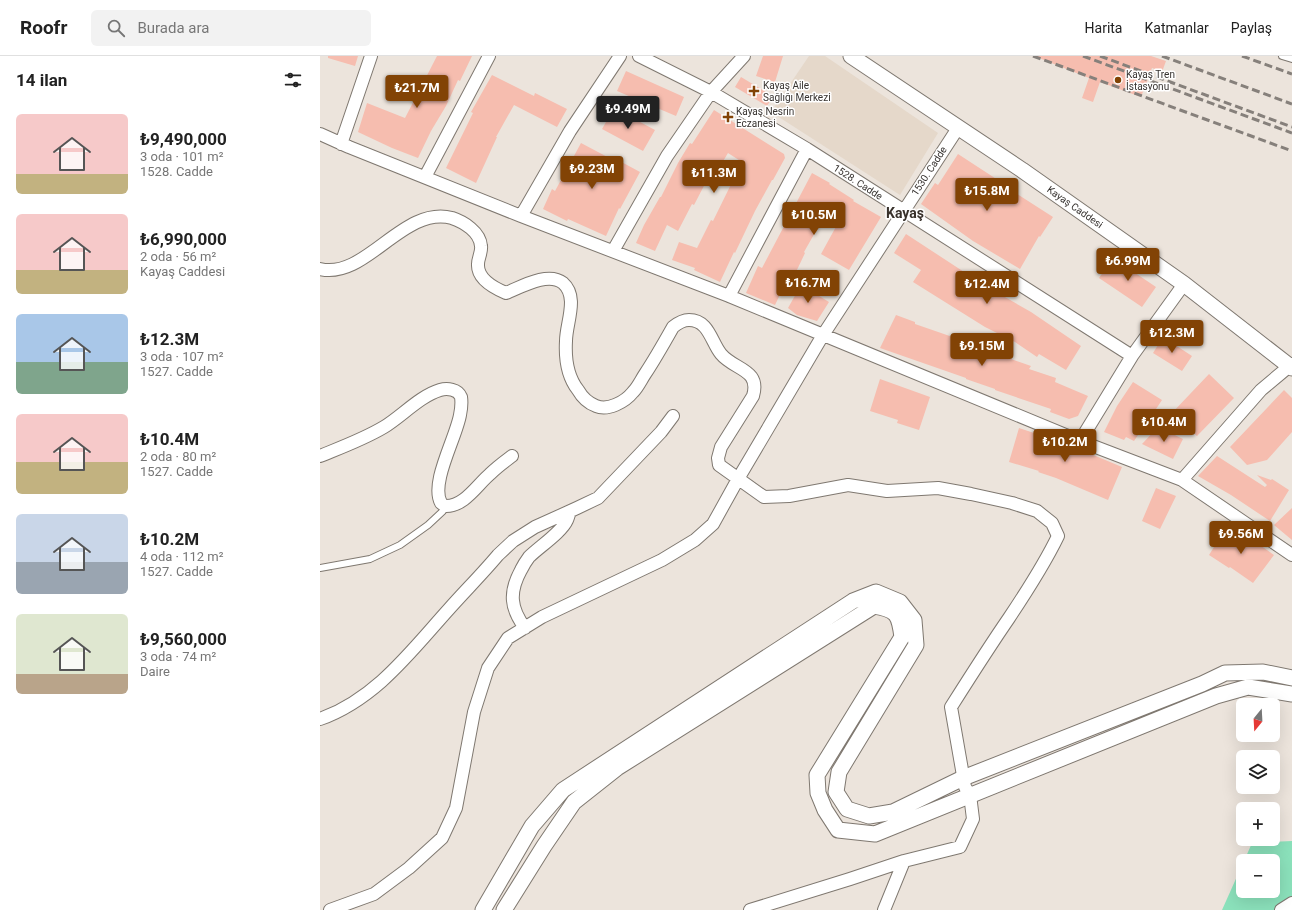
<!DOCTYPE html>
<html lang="tr">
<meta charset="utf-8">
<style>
body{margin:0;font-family:Roboto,sans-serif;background:#f2f2f2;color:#222;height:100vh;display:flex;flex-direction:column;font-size:15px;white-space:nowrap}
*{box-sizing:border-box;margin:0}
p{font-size:13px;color:#767676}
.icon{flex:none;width:22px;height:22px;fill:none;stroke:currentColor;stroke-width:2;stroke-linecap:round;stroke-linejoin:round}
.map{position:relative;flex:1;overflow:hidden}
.drawer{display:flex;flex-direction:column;background:#fff;width:320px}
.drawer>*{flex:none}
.needle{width:26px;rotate:198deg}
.tools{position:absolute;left:916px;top:642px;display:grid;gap:8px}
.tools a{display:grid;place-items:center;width:44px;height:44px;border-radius:6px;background:#fff;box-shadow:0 4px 16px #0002;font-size:20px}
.price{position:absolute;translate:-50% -34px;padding:0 9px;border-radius:4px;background:#824305;color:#fff;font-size:13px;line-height:26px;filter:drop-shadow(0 1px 2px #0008)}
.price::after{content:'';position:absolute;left:50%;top:24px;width:12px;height:9px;margin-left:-6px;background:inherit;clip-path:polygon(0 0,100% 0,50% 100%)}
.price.active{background:#222;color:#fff}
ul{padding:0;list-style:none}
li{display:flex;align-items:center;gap:12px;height:100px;padding:0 16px}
li span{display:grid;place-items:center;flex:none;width:112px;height:80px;border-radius:6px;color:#555}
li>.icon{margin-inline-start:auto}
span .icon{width:48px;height:48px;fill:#fffc;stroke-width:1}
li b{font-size:17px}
h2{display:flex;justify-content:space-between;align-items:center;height:48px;padding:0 16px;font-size:17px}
header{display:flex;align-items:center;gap:24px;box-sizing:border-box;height:56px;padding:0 20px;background:#fff;border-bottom:1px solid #e0e0e0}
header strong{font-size:19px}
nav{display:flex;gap:22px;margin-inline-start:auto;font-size:14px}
.search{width:280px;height:36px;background:#f2f2f2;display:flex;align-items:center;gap:10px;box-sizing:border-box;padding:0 14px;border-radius:6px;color:#767676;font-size:15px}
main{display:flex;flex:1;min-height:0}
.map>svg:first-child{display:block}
</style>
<header>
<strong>Roofr</strong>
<div class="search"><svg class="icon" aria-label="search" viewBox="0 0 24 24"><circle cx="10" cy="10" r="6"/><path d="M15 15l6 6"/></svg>Burada ara</div>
<nav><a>Harita</a><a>Katmanlar</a><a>Paylaş</a></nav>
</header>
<main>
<section class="drawer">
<h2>14 ilan<svg class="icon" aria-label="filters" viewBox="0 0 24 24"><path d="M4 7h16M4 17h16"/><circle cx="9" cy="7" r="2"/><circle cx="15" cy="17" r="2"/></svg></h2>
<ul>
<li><span style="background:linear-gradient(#f6c9c9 75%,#c2b280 0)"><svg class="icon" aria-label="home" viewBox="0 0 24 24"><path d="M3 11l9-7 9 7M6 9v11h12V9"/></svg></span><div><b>₺9,490,000</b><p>3 oda · 101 m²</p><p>1528. Cadde</p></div></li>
<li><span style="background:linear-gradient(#f6c9c9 70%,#c2b280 0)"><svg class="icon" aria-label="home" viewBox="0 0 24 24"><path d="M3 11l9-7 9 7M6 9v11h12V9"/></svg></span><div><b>₺6,990,000</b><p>2 oda · 56 m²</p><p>Kayaş Caddesi</p></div></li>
<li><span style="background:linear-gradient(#a9c7e8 60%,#7fa58c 0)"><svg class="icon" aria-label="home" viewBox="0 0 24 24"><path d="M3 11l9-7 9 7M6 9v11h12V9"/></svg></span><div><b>₺12.3M</b><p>3 oda · 107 m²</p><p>1527. Cadde</p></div></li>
<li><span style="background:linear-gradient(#f6c9c9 60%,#c2b280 0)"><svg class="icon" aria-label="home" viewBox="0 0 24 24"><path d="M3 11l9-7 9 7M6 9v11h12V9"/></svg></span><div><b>₺10.4M</b><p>2 oda · 80 m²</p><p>1527. Cadde</p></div></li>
<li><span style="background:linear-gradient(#c9d6e8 60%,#9aa5b1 0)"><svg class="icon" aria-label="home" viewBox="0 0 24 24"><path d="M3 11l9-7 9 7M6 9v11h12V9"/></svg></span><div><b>₺10.2M</b><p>4 oda · 112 m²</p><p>1527. Cadde</p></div></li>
<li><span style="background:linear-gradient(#dfe7d0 75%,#b9a48a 0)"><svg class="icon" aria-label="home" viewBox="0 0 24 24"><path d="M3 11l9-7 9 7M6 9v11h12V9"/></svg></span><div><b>₺9,560,000</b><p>3 oda · 74 m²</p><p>Daire</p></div></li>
</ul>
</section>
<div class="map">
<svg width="972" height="854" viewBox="0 0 972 854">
<rect width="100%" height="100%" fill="#ece4dc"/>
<path fill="#e5d8ca" d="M489 0H505L618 77 580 139 451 56Z"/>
<path fill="#8be1bb" d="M972 785V854H902L923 807V835H953V805H924L932 787Z"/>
<path fill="#f6bdaf" d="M8 0H38L35 10 8 2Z
M117 0H152L140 25 138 24 126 50 111 75 98 102 72 92 38 76 47 47 85 62Z
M443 0H463L455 26 436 20Z
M714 0H831L846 5 842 16 832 12 821 41 780 26 773 46 762 42 769 22Z
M306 15 364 41 356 60 297 35Z
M172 19 214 40 215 37 247 53 237 71 194 49 176 81H177L156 127 126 112 153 57 151 56Z
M421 21 453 40 447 50 415 31Z
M294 52 335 74 323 95 282 73Z
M394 54 464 98 465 102 453 124H452L435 155 415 197 414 196 400 226 374 214 375 212 352 204 359 186 377 192 391 164 393 165 422 106 408 97 390 127 387 124 374 149 372 148 358 175 347 169 335 195 316 187 324 169 340 141H341L358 107 370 87 372 88Z
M261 87 295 105 296 103 320 116 300 153 299 152 286 180 248 163 247 165 223 153 232 133 235 135Z
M638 98 684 128 683 129 733 161 720 181 719 180 700 213 653 185 601 148 615 127 618 129Z
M492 117 510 127 509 128 534 144 533 145 561 161 529 214 501 198 518 167 505 159 484 196 485 197 476 216 472 214 455 249 426 237 438 210 442 212Z
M586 178 664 229 711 256 761 290 746 314 719 298 717 301 695 286 665 271 593 226 601 214 574 197Z
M793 202 836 231 822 251 779 222Z
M481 229 509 246 497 265 477 259 468 252Z
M576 259 595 266V268L650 287 649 288 711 310 709 313 736 322 735 326 768 340 758 360 749 363 730 356 731 353 675 334V333L646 323V322L560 292Z
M843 281 872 300 862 315 833 297Z
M889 318 914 342 877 380 851 358Z
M560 323 610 341 599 374 577 367 578 364 550 355Z
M813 326 842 344 836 353 816 361 827 366 814 385 806 381 804 384 784 376 797 350Z
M964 334 972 342V376L947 404 927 409 910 391Z
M838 371 863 383 853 403 822 388Z
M699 372 747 388 802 411 788 444 736 422 718 416 719 415 689 406Z
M897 400 945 431 947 429 937 419 951 424 952 423 969 434 950 465 911 439 878 420Z
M836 432 856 440 840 473 822 465Z
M972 452V484L954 469Z
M906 472 932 488 934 485 954 499 933 527 910 511 909 512 889 499Z"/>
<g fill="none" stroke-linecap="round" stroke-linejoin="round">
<g stroke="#7f7870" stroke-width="8">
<path id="service" d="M962 0 972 3
M0 512 50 503 80 489 108 469 123 455 125 450"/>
</g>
<g stroke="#7f7870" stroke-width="14">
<path id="minor" d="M319 0 391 36 487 93 812 300
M0 78 29 91 201 160 409 240 760 385 862 424 972 499
M21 88 51 0
M105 121 169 0
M201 160 250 75 300 0
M293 195 347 100 391 36 424 0
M0 213C46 224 83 149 132 162 144 166 160 176 161 190 162 196 158 202 158 208 157 223 174 232 186 237 201 231 228 215 243 227 259 241 246 267 246 285 245 302 247 320 258 334 262 341 268 347 276 350 288 355 305 346 313 336 318 331 321 324 325 318 335 303 344 287 353 271 358 267 363 264 369 264 389 264 391 286 401 298 414 314 441 313 433 340L401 391 398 402 399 409 444 441 469 440 528 429 567 435 618 432 651 438 692 447 717 455 732 467 738 480C724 509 707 535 689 562 669 591 650 621 631 651L645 731 650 739 653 763 640 791 584 805 530 823 430 854
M409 240 487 93
M760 385 812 300 864 228
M0 400C22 391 44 383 64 371 82 360 100 340 120 334 127 332 138 333 141 341 142 347 141 354 140 359 136 382 110 427 121 447L125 450C144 451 157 429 170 418 177 411 184 406 192 400
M862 424 941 334 972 308
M205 572C190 552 189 536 201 514 203 510 206 505 209 501 219 491 242 476 247 464 248 462 249 458 250 455
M0 663C56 643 91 595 129 553 145 535 163 517 178 499L193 485 215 471 257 452 278 442 341 376 353 360
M10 854 54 838 89 812 122 782 136 752 154 656 168 612 188 582 222 561 342 504 375 484 393 468 418 423 503 279 638 72
M564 854 584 805
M961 854 972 847"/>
</g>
<g stroke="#7f7870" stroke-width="17">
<path id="tertiary" d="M531 0 702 114 864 228 972 312
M163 854 212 770 243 734 533 545 556 536 580 546 594 564 596 589 519 716 516 736 527 753 549 760 573 756 643 722 882 628 905 617 943 616 972 622
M184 854 224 790 254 746 297 712 554 550C577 554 579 558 582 581L497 719 498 737 505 754 518 774 555 778 896 640 928 631 972 638"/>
</g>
<use href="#service" stroke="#fff" stroke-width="6"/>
<use href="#minor" stroke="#fff" stroke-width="12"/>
<use href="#tertiary" stroke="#fff" stroke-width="15"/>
<path stroke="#86807b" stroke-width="3" stroke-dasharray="8 4" stroke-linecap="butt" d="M713 0 972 95
M763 0 972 77
M780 0 972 71
M842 0 972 48
M922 0 972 18"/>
</g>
<g fill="#824305" stroke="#fff" stroke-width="1.5">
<circle cx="798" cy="24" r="4"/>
<path d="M432 29h4v4h4v4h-4v4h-4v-4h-4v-4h4z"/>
<path d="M406 55h4v4h4v4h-4v4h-4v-4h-4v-4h4z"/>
</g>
<g text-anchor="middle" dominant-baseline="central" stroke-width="3" stroke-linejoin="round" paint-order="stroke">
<g font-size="10" fill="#36322f" stroke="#fff" text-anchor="start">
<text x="806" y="18">Kayaş Tren<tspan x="806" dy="12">İstasyonu</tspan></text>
<text x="443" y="29">Kayaş Aile<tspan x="443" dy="12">Sağlığı Merkezi</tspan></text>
<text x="416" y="55">Kayaş Nesrin<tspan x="416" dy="12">Eczanesi</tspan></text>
</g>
<g font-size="10" fill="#36322f" stroke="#fff">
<text transform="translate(609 115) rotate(-57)">1530. Cadde</text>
<text transform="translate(538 126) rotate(33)">1528. Cadde</text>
<text transform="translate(755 151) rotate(35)">Kayaş Caddesi</text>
</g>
<g font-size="14" font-weight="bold" fill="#38312b" stroke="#fff">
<text x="585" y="157">Kayaş</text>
</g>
</g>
</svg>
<div class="tools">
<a><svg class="needle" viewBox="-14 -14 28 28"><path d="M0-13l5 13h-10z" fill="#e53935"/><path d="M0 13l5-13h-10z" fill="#767676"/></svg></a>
<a><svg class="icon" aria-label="layers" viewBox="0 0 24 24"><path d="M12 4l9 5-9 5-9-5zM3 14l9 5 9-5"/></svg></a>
<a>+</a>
<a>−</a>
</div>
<b class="price" style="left:97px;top:53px">₺21.7M</b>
<b class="price active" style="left:308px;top:74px">₺9.49M</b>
<b class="price" style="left:272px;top:134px">₺9.23M</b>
<b class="price" style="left:394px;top:138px">₺11.3M</b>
<b class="price" style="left:667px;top:156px">₺15.8M</b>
<b class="price" style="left:494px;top:180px">₺10.5M</b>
<b class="price" style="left:808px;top:226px">₺6.99M</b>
<b class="price" style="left:488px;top:248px">₺16.7M</b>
<b class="price" style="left:667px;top:249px">₺12.4M</b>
<b class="price" style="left:852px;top:298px">₺12.3M</b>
<b class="price" style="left:662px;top:311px">₺9.15M</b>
<b class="price" style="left:844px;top:387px">₺10.4M</b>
<b class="price" style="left:745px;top:407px">₺10.2M</b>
<b class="price" style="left:921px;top:499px">₺9.56M</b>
</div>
</main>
